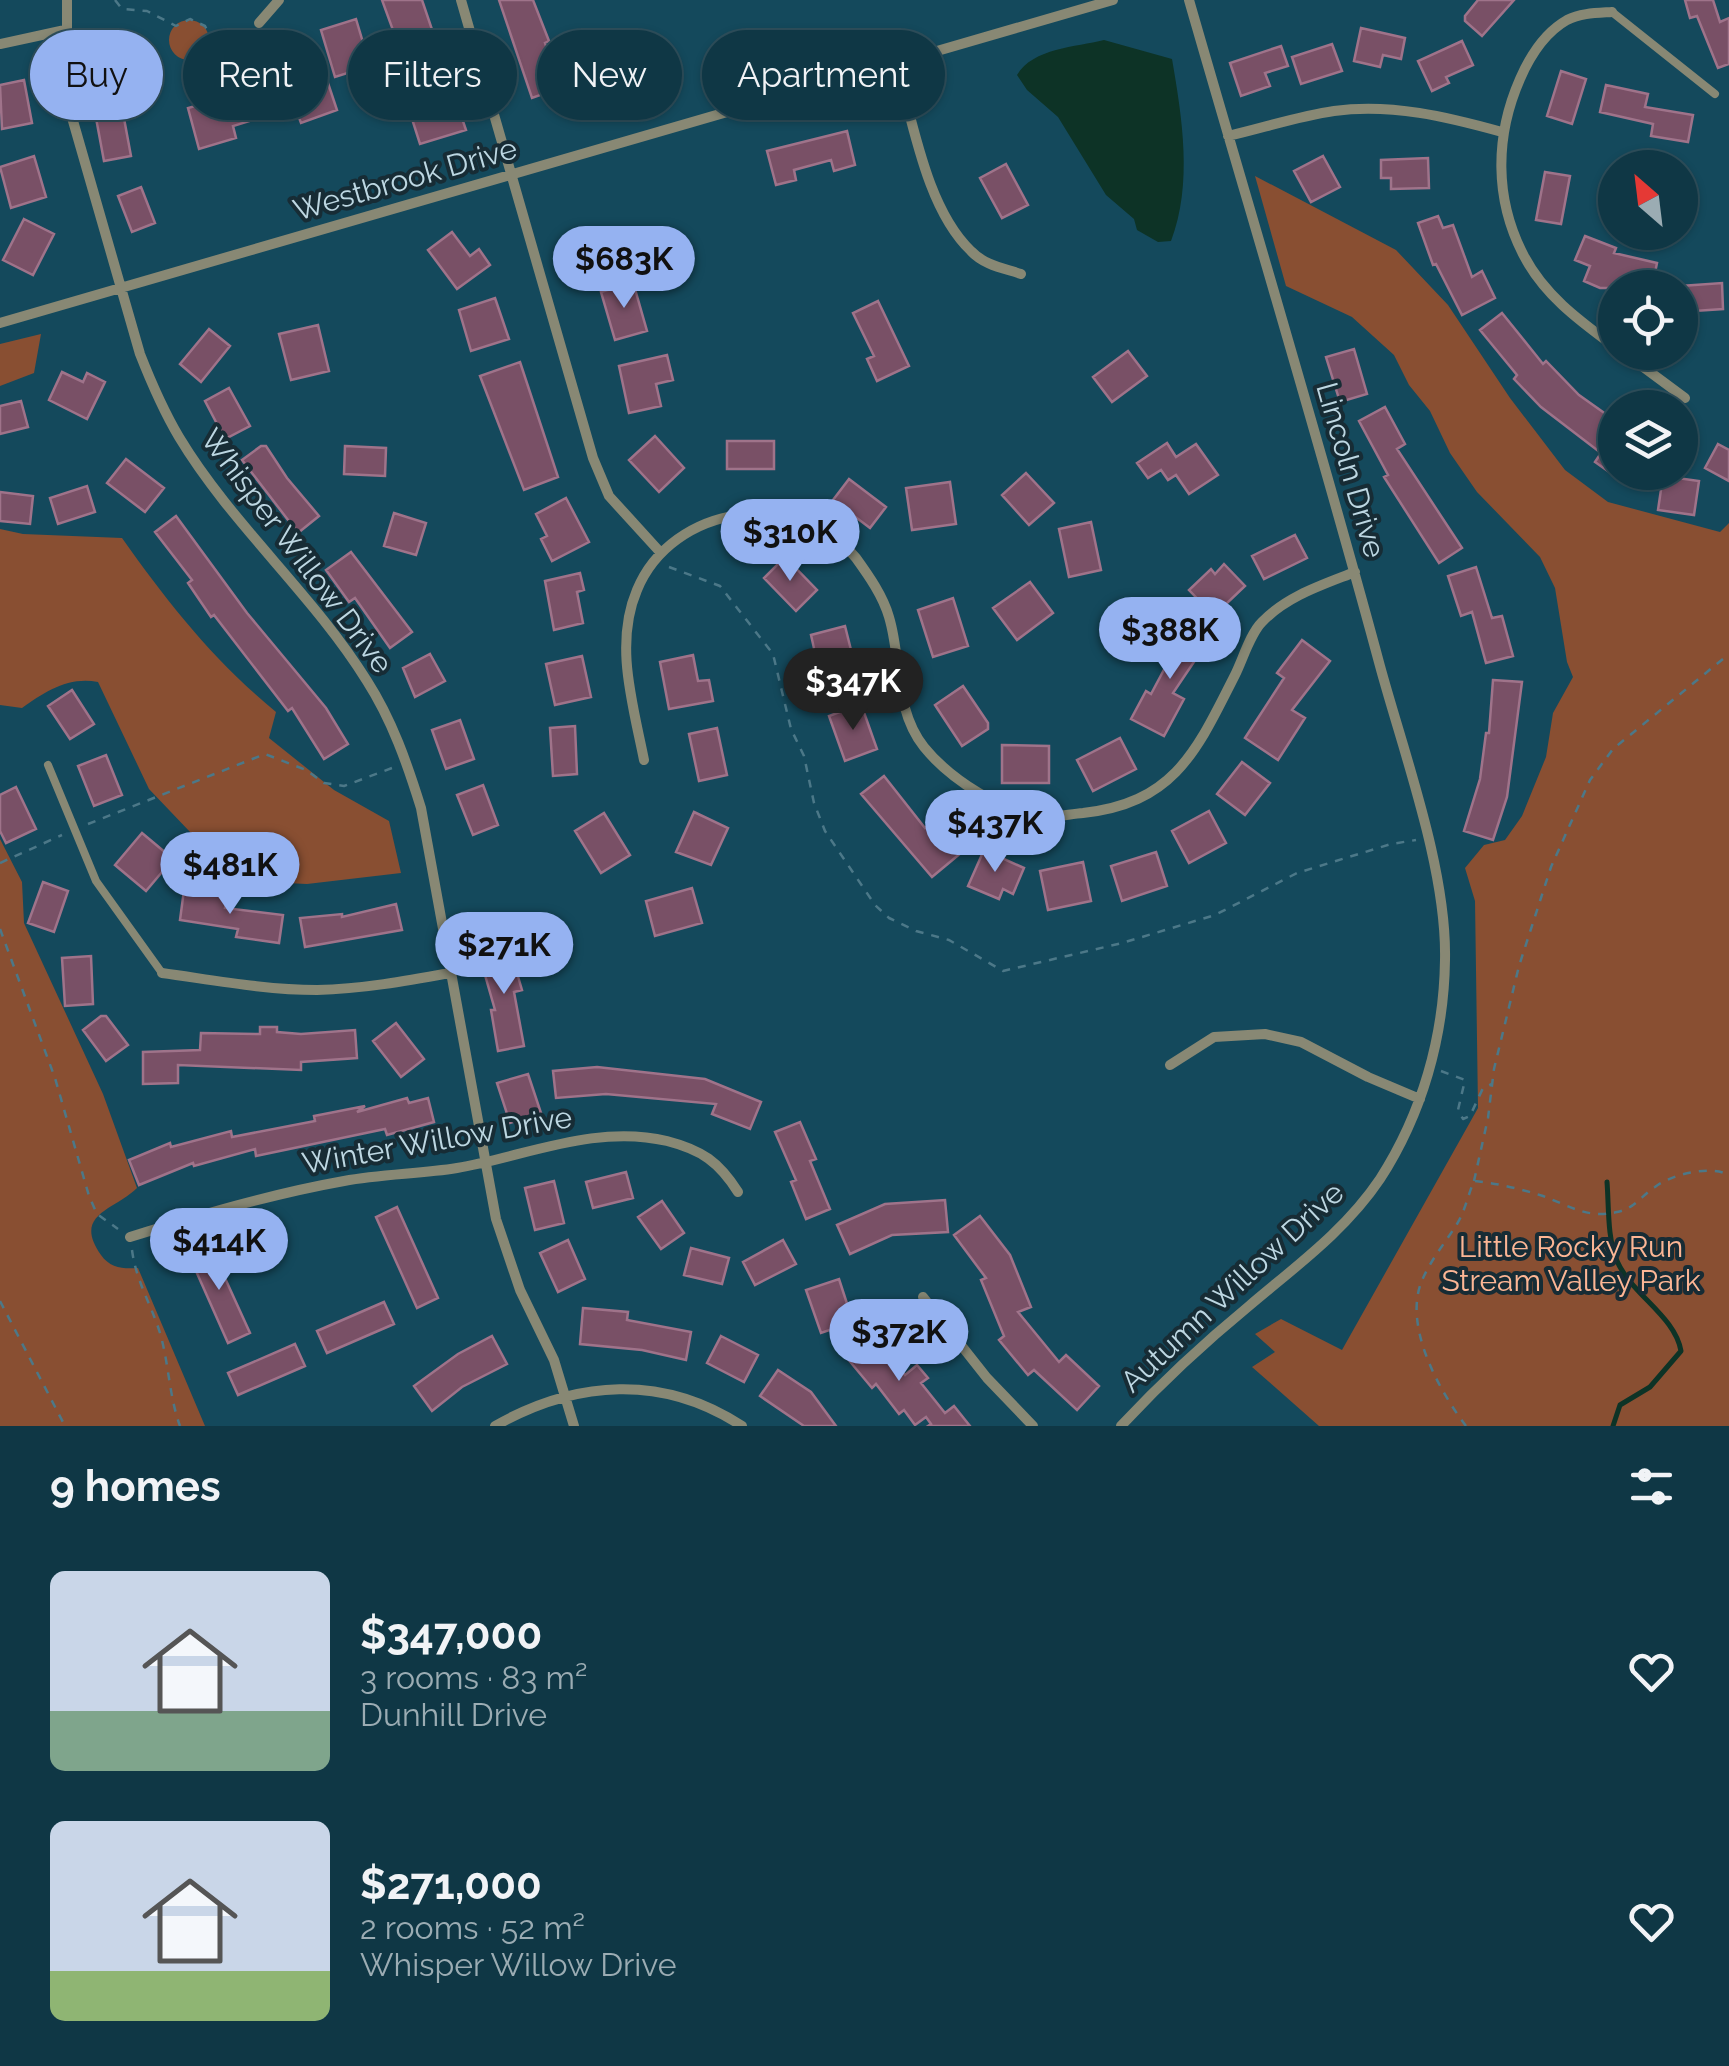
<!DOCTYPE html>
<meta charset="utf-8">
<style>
body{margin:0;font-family:Raleway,sans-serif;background:#1d4250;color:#f1f3f6;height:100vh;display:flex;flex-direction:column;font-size:38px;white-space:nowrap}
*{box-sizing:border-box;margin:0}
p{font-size:32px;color:#9bacb3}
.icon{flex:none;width:55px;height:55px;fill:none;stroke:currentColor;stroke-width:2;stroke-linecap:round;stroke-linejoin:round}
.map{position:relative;height:1426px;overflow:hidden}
.sheet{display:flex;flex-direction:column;background:#0f3745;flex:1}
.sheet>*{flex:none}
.hud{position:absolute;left:30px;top:30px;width:1000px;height:90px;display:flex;gap:20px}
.needle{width:65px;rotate:332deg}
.controls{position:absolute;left:1598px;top:150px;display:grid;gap:20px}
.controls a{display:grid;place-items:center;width:100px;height:100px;border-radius:50%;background:#0f3745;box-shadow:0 2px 8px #0004,0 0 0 2px #2f515e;font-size:50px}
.price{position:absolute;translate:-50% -85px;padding:0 22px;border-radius:35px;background:#95b2f1;color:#111;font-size:32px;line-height:65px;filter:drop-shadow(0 2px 5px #0008)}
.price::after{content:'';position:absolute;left:50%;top:60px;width:30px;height:22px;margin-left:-15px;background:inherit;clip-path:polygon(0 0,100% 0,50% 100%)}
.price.active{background:#222;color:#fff}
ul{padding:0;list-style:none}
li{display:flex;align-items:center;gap:30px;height:250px;padding:0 50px}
li span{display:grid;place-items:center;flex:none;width:280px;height:200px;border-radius:15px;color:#555}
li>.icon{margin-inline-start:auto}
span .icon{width:120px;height:120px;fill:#fffc;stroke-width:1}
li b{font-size:42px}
h2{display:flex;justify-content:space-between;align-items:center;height:120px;padding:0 50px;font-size:42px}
.chip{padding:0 35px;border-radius:45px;background:#0f3745;box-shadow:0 2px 8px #0004,0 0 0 2px #2f515e;font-size:35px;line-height:90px}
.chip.active{background:#95b2f1;color:#111}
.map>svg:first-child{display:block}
</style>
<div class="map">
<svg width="1729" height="1426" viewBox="0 0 1729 1426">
<rect width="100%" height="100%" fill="#14495c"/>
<path fill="#894f32" d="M169 40a20 20 0 1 1 40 0a20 20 0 1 1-40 0Z
M1255 176 1396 250 1448 305 1510 398 1565 470 1608 502 1720 532 1729 523V1426H1319L1252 1367 1275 1352 1255 1334 1281 1319 1342 1350 1478 1108 1475 901 1465 868 1484 845 1505 840 1522 816 1546 757 1553 713 1573 677 1567 662 1555 588 1540 557 1477 492 1450 453 1430 411 1409 385 1394 355 1352 317 1286 286Z
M41 334 34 373 0 386V344Z
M0 529 23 534 122 538C168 603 214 661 276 712L269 738 334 790 389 821 401 873 307 884 264 882 239 876 212 855 149 789 98 682C69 676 44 692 22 708L0 705Z
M0 839 22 882 24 923 103 1094 137 1188C115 1210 72 1214 101 1255 110 1268 123 1269 138 1268L205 1426H0Z"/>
<path fill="#0d3326" d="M1104 40 1172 59C1182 117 1193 184 1171 241L1158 242 1137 230 1134 219 1106 195 1058 117 1027 90 1017 75C1033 48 1076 47 1104 40Z"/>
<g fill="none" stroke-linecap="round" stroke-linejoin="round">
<path stroke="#0d3326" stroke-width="5" d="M1607 1182C1609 1207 1607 1237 1617 1261 1632 1295 1675 1316 1681 1351L1650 1387 1620 1405 1613 1426"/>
</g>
<path fill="#795066" stroke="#9f738a" stroke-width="2.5" d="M382 0H422L466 130 420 144 406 100 417 96Z
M499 0H533L549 41 545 43 560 88 532 98Z
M1478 0H1514L1482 36 1465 21V16Z
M1685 0H1713L1720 22 1729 18V64L1718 68 1697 16 1690 18Z
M356 19 370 66 335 77 321 30Z
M1361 28 1405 38 1401 59 1383 55 1380 67 1354 61Z
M1462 41 1473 65 1446 77 1449 83 1432 91 1418 61Z
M1332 44 1342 71 1301 84 1292 57Z
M1281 46 1288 66 1265 73 1270 86 1241 96 1230 63Z
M323 68 337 110 301 123 295 107 233 126 236 138 199 149 188 108Z
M1561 71 1586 79 1572 124 1547 116Z
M24 80 32 123 2 129 0 85Z
M1606 85 1648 94 1645 107 1693 115 1688 142 1651 136 1653 124 1600 112Z
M123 113 131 156 104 161 96 118Z
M847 131 855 165 834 171 831 160 794 170 796 180 776 185 767 151Z
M34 156 46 197 11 208 0 167Z
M1323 156 1340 187 1311 202 1294 171Z
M1428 158 1429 188 1391 189V178H1381V160Z
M1006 164 1028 205 1002 218 980 178Z
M1545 172 1570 176 1561 224 1536 220Z
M141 187 155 223 132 232 118 196Z
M1438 216 1443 228 1453 225 1472 277 1482 271 1495 298 1462 315 1436 264 1433 265 1418 223Z
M24 219 54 234 33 275 3 260Z
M452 232 470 256 479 249 490 265 457 289 428 250Z
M1585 236 1616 248 1614 253 1657 263 1652 288H1600L1584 281 1590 266 1575 260Z
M633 282 647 331 615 340 601 292Z
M1722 283 1723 309 1680 312 1681 286Z
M495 298 509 339 471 351 459 310Z
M878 301 909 366 877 381 867 359 874 356 853 313Z
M1502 313 1543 364 1546 361 1579 395 1610 417 1600 430 1611 438 1615 432V476L1595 462 1601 453 1541 407 1514 379 1517 375 1480 330Z
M318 325 329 371 291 380 279 334Z
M209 329 230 346 201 382 180 364Z
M1354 349 1367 394 1340 402 1326 357Z
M1128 351 1147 376 1112 402 1093 377Z
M667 355 673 380 656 384 661 406 629 413 619 366Z
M520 362 558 477 524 490 480 376Z
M62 372 83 382 87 373 105 382 87 419 49 400Z
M229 388 250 426 225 439 205 401Z
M21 401 28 427 0 434V406Z
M1385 407 1405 444 1397 449 1462 548 1439 563 1384 477 1388 475 1359 421Z
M655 436 684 468 659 492 629 460Z
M727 441H774V469H727Z
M1167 443 1176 457 1196 444 1218 475 1189 494 1176 475 1168 480 1161 470 1148 478 1137 463Z
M1718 444 1729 450V481L1705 468Z
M261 446H266L287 478 319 516 298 533 242 460Z
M345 446 386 448 385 476 344 474Z
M126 459 164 488 145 512 107 483Z
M1026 473 1054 503 1029 525 1002 495Z
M1663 476 1699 481 1694 515 1658 510Z
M849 479 886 507 870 528 833 500Z
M950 482 956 524 912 530 906 488Z
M87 486 95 512 58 524 50 498Z
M0 492 33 496 30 524 0 521Z
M566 498 589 542 552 561 541 539 547 536 536 514Z
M394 513 426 523 416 555 384 546Z
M176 516 247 613 326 708 348 744 324 759 292 708 288 711 214 615 211 617 188 583 192 580 155 532Z
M1091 522 1101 570 1069 577 1059 529Z
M1295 535 1307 558 1264 579 1252 556Z
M351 552 412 632 390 648 355 598 349 602 326 570Z
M785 557 817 590 796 611 764 578Z
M1224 564 1245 586 1226 604 1231 609 1219 621 1189 590 1211 569 1215 574Z
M1476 567 1492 618 1502 616 1513 656 1486 663 1472 612 1461 616 1448 576Z
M580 573 584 590 577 592 583 623 554 630 545 581Z
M1030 582 1053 613 1017 640 993 608Z
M953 598 968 646 933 657 918 610Z
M1187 623 1210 638 1173 693 1184 699 1164 736 1131 719 1146 691 1151 694 1167 664 1163 662Z
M845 626 857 674 822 684 811 635Z
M1302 640 1330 661 1292 710 1305 718 1278 760 1245 738 1284 678 1277 673Z
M430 654 445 681 415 697 403 668Z
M693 655 698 681 709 680 713 701 669 709 660 662Z
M582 656 591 697 555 705 546 664Z
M1493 680 1522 682 1507 797 1493 840 1464 831 1480 779 1486 733H1489Z
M963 686 988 723V729L962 746 935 705Z
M72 690 94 724 70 739 48 706Z
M861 704 877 749 845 761 829 716Z
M460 720 474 759 446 769 432 730Z
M575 726 577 774 553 776 550 728Z
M717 728 727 775 699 781 689 734Z
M1120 738 1136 769 1093 791 1077 760Z
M1002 745 1049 746V783H1002Z
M106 755 122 795 94 806 78 766Z
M1242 762 1270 783 1245 815 1217 794Z
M884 776 925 828 935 820 962 852 932 877 861 794Z
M483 785 498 825 473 835 457 795Z
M16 787 36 829 6 843 0 831V795Z
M1209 811 1226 843 1189 863 1172 831Z
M694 812 728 828 711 865 676 852Z
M604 813 630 855 601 873 575 831Z
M142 833 173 859 146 891 115 865Z
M984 850 1024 868 1013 894 1003 889 999 899 968 886Z
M1156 852 1167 886 1122 901 1111 866Z
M1083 862 1091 901 1048 910 1040 871Z
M43 882 68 891 54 932 28 923Z
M692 888 702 923 655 936 646 901Z
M184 890 227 896 225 908 283 915 279 943 236 937 238 929 180 920Z
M396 904 402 930 305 947 300 918 342 914V917Z
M509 946 522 990 514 992 524 1046 498 1051 491 1010H495L479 954Z
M91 956 93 1004 65 1006 62 958Z
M101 1016H106L128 1045 106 1061 83 1030Z
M396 1023 424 1059 401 1077 373 1041Z
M260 1027H277V1032L301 1034 355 1030 357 1058 301 1062V1070L178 1065V1083L143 1084V1052L200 1050 201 1033 260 1034Z
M597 1067 705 1079 761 1102 750 1129 712 1114 716 1104 606 1094 556 1098 553 1071Z
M528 1074 541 1113 510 1123 497 1083Z
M407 1098 409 1103 428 1098 434 1122 387 1135 385 1129 256 1156 255 1149 194 1166 193 1163 139 1185 129 1160 170 1143 171 1147 231 1131 232 1137 315 1121 314 1116 365 1106 357 1112Z
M800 1122 816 1159 810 1161 830 1209 806 1219 791 1182 796 1180 775 1132Z
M626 1172 633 1198 593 1208 586 1182Z
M554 1181 564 1223 535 1230 525 1188Z
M945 1200 948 1232 892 1235 850 1254 837 1225 885 1204Z
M662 1201 684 1233 661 1249 638 1217Z
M397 1207 438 1298 417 1308 376 1217Z
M980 1216 1010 1255 1031 1307 1018 1312 1059 1362 1066 1355 1099 1386 1077 1410 1034 1370 1028 1375 999 1340 1004 1336 981 1280 986 1278 954 1235Z
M568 1240 585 1279 558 1292 540 1253Z
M783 1240 796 1264 755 1285 743 1262Z
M209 1243 250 1333 228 1343 188 1253Z
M691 1248 729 1258 722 1284 684 1275Z
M839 1279 853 1322 821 1333 806 1290Z
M384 1302 394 1324 327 1353 317 1331Z
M583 1308 628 1312 627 1320 691 1332 686 1360 642 1350 580 1344Z
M868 1331 905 1375 917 1365 928 1378 921 1383 945 1413 954 1406 970 1426H928L931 1424 926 1417 915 1425 904 1410 899 1414 876 1384 872 1388 842 1352Z
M492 1336 507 1364 462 1387 432 1411 414 1386 458 1354Z
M721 1336 758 1355 744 1382 707 1363Z
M295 1344 305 1366 238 1395 228 1373Z
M778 1370 811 1392 836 1426H804L760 1396Z"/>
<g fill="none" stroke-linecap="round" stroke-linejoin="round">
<path stroke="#4c7888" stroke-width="2.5" stroke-dasharray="8 8" stroke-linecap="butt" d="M115 0 122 9 147 11 176 26 190 19 205 26 209 34 221 32
M669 567 720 586 773 654 791 729 804 756 814 803 825 831 875 905 889 918 916 931 949 940 1003 971 1122 943 1215 915 1297 873 1391 844 1416 840
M88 824 265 754 306 770 324 783 344 786 392 768
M0 863 62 835
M0 929 55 1078 89 1196 97 1214 118 1229
M1441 1071 1465 1080 1458 1110 1463 1119 1470 1116 1483 1088 1492 1084
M1474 1181 1488 1118 1494 1069 1519 966 1551 867 1590 780 1613 749 1729 654
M132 1250C136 1281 151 1304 160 1333 169 1364 169 1396 180 1426
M0 1301 65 1426
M1466 1426C1440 1392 1404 1328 1421 1283 1429 1262 1445 1243 1457 1224 1465 1211 1468 1195 1474 1181 1496 1183 1521 1189 1543 1196 1570 1206 1587 1219 1617 1212 1634 1209 1641 1196 1655 1187 1672 1174 1710 1165 1729 1175"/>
<path stroke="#888874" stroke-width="8" d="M1612 12 1715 94
M48 765 96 881 162 973"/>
<path stroke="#888874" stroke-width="10" d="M67 0V100L140 354C151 382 163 410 179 437 232 525 313 594 367 681 392 720 407 763 421 808L496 1219 520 1290 554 1360 574 1426
M461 0 593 458 609 496 660 552
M1612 12C1597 13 1581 13 1567 20 1544 33 1530 56 1520 79 1495 136 1494 199 1524 256 1545 296 1580 321 1615 347
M259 23 279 0
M0 44 65 30
M896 63C913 121 926 208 971 251 984 265 1003 268 1021 274
M1228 136C1263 128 1299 116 1334 111 1391 103 1448 117 1502 132
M0 323 1113 0
M1623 352 1685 398
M644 760C633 704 614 644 637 590 672 505 797 486 856 558 869 576 883 596 889 617 902 660 894 709 924 747 949 778 1004 815 1045 817 1057 817 1071 814 1083 813 1175 803 1197 750 1235 675 1243 659 1250 634 1262 622 1287 596 1322 585 1355 572
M162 973C213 980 266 990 317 990 362 989 406 981 449 973
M1170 1065 1214 1037 1265 1034 1301 1042 1368 1077 1420 1099
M130 1237C201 1215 271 1194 344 1181 381 1174 420 1174 457 1168 526 1156 596 1124 667 1141 702 1150 719 1162 738 1192
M923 1297 987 1378 1033 1426
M495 1426C576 1380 663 1374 742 1426
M1121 1426C1161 1383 1204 1343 1249 1306 1296 1266 1345 1231 1380 1179 1422 1114 1444 1037 1445 960 1447 870 1404 754 1380 666 1320 443 1253 222 1189 0"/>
</g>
<g text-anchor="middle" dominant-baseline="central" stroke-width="8" stroke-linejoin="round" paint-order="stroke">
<g font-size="30" fill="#bdd7e2" stroke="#172c35">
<text transform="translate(405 179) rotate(-16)">Westbrook Drive</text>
<text transform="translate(1351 470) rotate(74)">Lincoln Drive</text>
<text transform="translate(297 551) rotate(53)">Whisper Willow Drive</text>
<text transform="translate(437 1140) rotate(-10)">Winter Willow Drive</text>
<text transform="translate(1232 1287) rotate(-43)">Autumn Willow Drive</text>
</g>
<g font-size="30" fill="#fcb695" stroke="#172c35">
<text x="1571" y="1246">Little Rocky Run<tspan x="1571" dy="34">Stream Valley Park</tspan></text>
</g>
</g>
</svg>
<div class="controls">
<a><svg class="needle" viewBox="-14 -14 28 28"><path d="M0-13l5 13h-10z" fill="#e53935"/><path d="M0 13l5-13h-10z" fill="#9bacb3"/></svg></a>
<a><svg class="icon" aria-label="locate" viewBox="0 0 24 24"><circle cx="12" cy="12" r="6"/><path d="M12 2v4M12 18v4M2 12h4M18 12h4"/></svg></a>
<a><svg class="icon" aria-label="layers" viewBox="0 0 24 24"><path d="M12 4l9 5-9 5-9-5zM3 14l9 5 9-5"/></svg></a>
</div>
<b class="price" style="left:624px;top:311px">$683K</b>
<b class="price" style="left:790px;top:584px">$310K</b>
<b class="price" style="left:1170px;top:682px">$388K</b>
<b class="price active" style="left:853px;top:733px">$347K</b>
<b class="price" style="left:995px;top:875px">$437K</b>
<b class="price" style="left:230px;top:917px">$481K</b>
<b class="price" style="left:504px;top:997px">$271K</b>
<b class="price" style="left:219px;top:1293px">$414K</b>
<b class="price" style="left:899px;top:1384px">$372K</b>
<div class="hud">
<a class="chip active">Buy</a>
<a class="chip">Rent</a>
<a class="chip">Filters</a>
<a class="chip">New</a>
<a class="chip">Apartment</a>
</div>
</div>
<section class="sheet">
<h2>9 homes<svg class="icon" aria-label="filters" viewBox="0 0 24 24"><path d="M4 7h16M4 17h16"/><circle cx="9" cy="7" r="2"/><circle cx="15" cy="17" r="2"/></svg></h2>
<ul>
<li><span style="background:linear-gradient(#c9d6e8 70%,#7fa58c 0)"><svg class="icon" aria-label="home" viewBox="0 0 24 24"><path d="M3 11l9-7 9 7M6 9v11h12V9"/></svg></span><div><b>$347,000</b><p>3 rooms · 83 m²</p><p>Dunhill Drive</p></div><svg class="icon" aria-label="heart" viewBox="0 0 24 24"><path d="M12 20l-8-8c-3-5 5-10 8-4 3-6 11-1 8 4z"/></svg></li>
<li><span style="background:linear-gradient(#c9d6e8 75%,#8fb573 0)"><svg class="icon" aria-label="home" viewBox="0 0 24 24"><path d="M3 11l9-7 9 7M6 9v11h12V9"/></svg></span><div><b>$271,000</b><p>2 rooms · 52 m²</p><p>Whisper Willow Drive</p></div><svg class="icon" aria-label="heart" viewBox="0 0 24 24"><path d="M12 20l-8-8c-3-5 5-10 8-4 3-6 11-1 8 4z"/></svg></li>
</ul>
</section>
